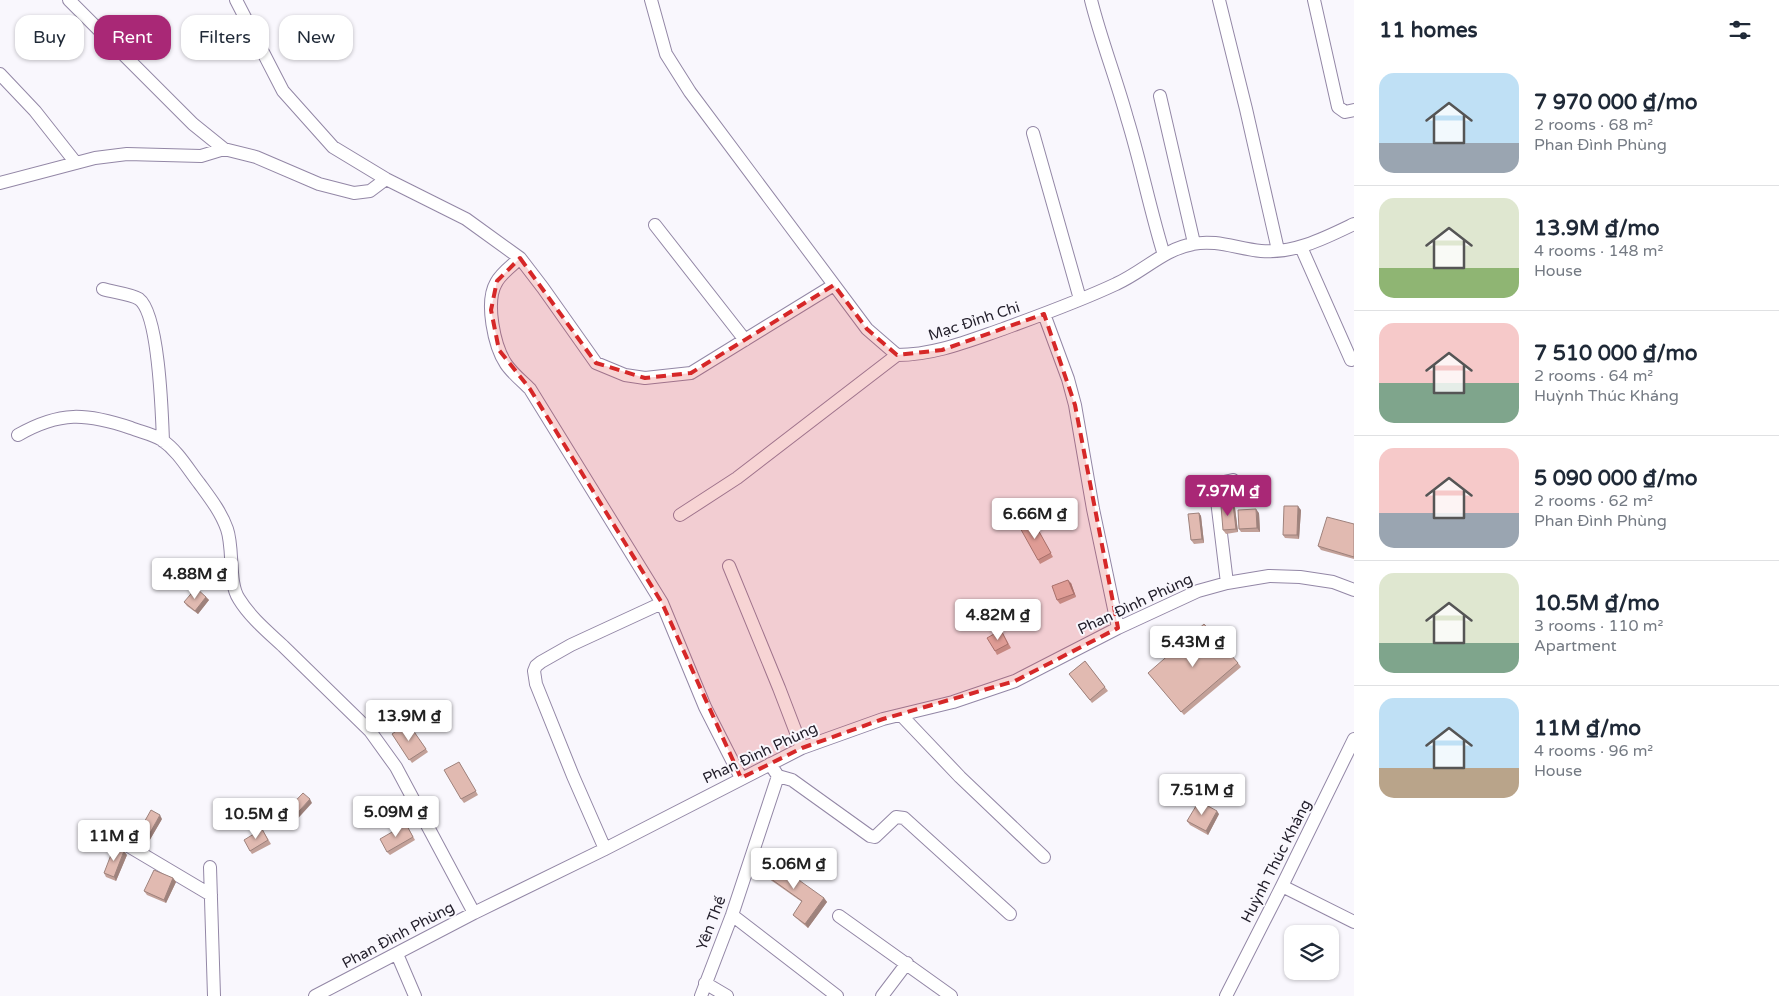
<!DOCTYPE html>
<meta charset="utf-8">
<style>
body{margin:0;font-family:"Varela Round",sans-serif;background:#f6f6f7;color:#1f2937;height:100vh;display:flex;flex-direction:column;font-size:19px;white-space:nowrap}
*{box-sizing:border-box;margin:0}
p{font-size:16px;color:#747a83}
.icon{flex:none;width:28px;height:28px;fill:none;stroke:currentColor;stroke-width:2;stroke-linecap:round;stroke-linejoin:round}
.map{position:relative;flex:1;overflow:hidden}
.sheet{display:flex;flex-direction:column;background:#fff;width:425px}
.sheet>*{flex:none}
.guide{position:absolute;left:15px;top:15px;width:475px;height:45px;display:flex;gap:10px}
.fabs{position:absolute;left:1284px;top:925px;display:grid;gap:10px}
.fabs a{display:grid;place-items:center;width:55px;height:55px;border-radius:10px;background:#fff;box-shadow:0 1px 4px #0004;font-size:25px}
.price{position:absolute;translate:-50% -42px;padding:0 11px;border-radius:5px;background:#fff;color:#222;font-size:16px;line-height:32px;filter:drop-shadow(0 1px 2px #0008)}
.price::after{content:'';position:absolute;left:50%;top:30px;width:15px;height:11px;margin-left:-8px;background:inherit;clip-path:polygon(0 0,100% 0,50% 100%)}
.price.active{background:#a92876;color:#fff}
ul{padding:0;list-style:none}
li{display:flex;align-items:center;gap:15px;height:125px;padding:0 25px}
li+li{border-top:1px solid #e0e1e3}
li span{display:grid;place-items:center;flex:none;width:140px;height:100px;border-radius:15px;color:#555}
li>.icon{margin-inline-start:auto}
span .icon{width:60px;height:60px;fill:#fffc;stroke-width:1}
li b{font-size:21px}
h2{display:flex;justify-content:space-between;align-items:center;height:60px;padding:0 25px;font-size:21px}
.chip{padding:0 18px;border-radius:15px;background:#fff;box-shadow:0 1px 4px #0004;font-size:18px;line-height:45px}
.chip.active{background:#a92876;color:#fff}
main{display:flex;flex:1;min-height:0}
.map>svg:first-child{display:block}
</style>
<main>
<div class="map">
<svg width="1354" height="996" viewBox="0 0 1354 996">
<rect width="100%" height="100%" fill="#f9f7fd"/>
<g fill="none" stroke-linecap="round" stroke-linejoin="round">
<g stroke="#9387a6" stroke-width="14">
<path id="minor" d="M69 0 193 124 224 149
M236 0 283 91 333 147 386 179 466 219 520 258 543 288 596 363 625 375 645 378 691 373 834 285
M651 0 666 54 690 92 867 329 897 355C935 355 968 341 1003 329 1041 315 1080 301 1116 284 1143 272 1164 249 1193 244 1216 239 1238 249 1261 251 1294 254 1325 238 1354 224
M1091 0C1101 40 1116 78 1127 118 1141 163 1150 210 1164 255
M1219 0 1246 109 1278 250
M1314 0 1338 107 1345 112 1354 110
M0 74 35 111 76 163
M1160 96 1194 243
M1033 133 1080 299
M0 183 95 158 127 154 201 156 224 149 256 157 319 184 354 193 370 191 386 179
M655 225 745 340
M1301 247 1351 360
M520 258C513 265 501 273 496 283 485 302 494 346 506 364 512 373 522 381 530 389L662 603 705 707 741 778
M103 289C112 292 132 294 139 299 159 314 162 415 163 441
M1044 314 1068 379 1075 405 1093 509 1118 628
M18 435C60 411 86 413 131 428 141 432 153 434 162 440 178 451 188 469 199 483 210 498 221 512 227 529 234 549 228 583 239 599 250 617 268 632 283 646 312 674 341 703 370 731L396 767 474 913
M680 515 737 478 897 355
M729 566 779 688 802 748
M1227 583 1215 484 1233 480
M901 715 960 777 1044 857
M770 764 778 776 792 780 870 836 875 837 896 817 904 818 1010 914
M115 838 211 895
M605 849 573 776 536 684 534 671 536 666 541 662 571 645 662 603
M210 867 214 996
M1282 886 1354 922
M732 915 837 996
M839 916 951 996
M397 954 415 996
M705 983 727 996
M315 996 474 913 605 849 802 748 883 719 953 702 1015 681 1118 628 1198 591 1227 583 1269 576 1300 577 1333 582 1354 590
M701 996 732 915 778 776
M882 996 907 963
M1226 996 1282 886 1354 739"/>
</g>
<use href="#minor" stroke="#fff" stroke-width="12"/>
</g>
<path fill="#c2a098" d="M1233 504 1235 508 1238 532 1226 534 1223 530Z
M1301 510 1299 539 1285 538 1283 535Z
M1199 513 1201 516 1204 543 1194 544 1191 540Z
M1259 513 1260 532H1241L1239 529Z
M1032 519 1053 557 1040 564 1038 560Z
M1354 524V559L1321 550 1318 546Z
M1071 583 1076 597 1060 604 1057 600Z
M206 597 209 600 198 614 187 606 184 602Z
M1001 630 1011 648 997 655 995 651Z
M1085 661 1108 691 1092 703 1069 674Z
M1238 663 1241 667 1184 715 1148 673Z
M408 723 428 752 412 763 392 734Z
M459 762 478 795 464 803 461 799Z
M1219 814 1208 835 1190 825 1187 821Z
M162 819 148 843 140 838 137 835Z
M406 824 415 840 390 855 387 852Z
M262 829 271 844 252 854 250 851Z
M127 855 116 881 106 877 104 873Z
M760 871 824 898 827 902 808 928 796 918 793 915 802 902 762 874Z
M173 878 176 882 166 903 147 895 144 891Z"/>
<path fill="#9e827c" d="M1233 504 1235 508 1238 532 1236 529Z
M1298 506 1301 510 1299 539 1297 535Z
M1256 509 1259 513 1260 532 1257 528Z
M1199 513 1201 516 1204 543 1202 539Z
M1068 580 1071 583 1076 597 1074 594Z
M206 597 209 600 198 614 195 611Z
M310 799 312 803 292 825 290 821Z
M1217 811 1219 814 1208 835 1206 831Z
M160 815 162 819 148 843 146 840Z
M124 851 127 855 116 881 114 877Z
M173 878 176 882 166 903 164 900Z
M824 898 827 902 808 928 805 924Z"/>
<path fill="#e1bab1" stroke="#9e827c" d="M1233 504 1236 529 1223 530 1221 506Z
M1284 506H1298L1297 535H1283Z
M1256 509 1257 528 1239 529 1238 510Z
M1199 513 1202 539 1191 540 1188 514Z
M1327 517 1354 524V557L1318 546Z
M1032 519 1051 553 1038 560 1019 526Z
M1068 580 1074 594 1057 600 1052 586Z
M196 588 206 597 195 611 184 602Z
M1204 624 1238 663 1181 712 1148 673Z
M1001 630 1008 644 995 651 987 638Z
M1085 661 1105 687 1090 700 1069 674Z
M408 723 426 749 409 760 392 734Z
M459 762 476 791 461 799 444 770Z
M303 793 310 799 290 821 282 815Z
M1199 801 1217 811 1206 831 1187 821Z
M151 810 160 815 146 840 137 835Z
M406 824 413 837 387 852 380 839Z
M262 829 268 840 250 851 244 840Z
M114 847 124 851 114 877 104 873Z
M768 858 824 898 805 924 793 915 802 901 760 871Z
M154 870 173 878 164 900 144 891Z"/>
<path fill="#d62828" fill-opacity="0.2" stroke="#d62828" stroke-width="4" stroke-dasharray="10 6" stroke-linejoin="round" d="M520 258 596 363 645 378 691 373 834 285 867 329 897 355 942 350 1044 314 1075 405 1118 628 1015 681 883 719 802 748 741 778 662 603 530 389 499 350 491 310 497 281Z"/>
<g text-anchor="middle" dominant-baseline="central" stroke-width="4" stroke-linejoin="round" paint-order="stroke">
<g font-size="15" fill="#211d29" stroke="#f9f7fd">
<text transform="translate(974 321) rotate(-18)">Mạc Đỉnh Chi</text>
<text transform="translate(1135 604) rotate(-25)">Phan Đình Phùng</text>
<text transform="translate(760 753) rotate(-25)">Phan Đình Phùng</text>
<text transform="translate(1276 861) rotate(-63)">Huỳnh Thúc Kháng</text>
<text transform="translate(711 923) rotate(-69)">Yên Thế</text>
<text transform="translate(398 935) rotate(-28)">Phan Đình Phùng</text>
</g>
</g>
</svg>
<div class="fabs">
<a><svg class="icon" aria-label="layers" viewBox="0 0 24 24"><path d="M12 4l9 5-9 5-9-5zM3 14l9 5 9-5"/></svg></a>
</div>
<b class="price active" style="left:1228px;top:517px">7.97M ₫</b>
<b class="price" style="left:1035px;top:540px">6.66M ₫</b>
<b class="price" style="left:195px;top:600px">4.88M ₫</b>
<b class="price" style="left:998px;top:641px">4.82M ₫</b>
<b class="price" style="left:1193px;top:668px">5.43M ₫</b>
<b class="price" style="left:409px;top:742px">13.9M ₫</b>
<b class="price" style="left:1202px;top:816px">7.51M ₫</b>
<b class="price" style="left:396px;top:838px">5.09M ₫</b>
<b class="price" style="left:256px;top:840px">10.5M ₫</b>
<b class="price" style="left:114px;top:862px">11M ₫</b>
<b class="price" style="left:794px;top:890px">5.06M ₫</b>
<div class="guide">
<a class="chip">Buy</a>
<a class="chip active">Rent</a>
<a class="chip">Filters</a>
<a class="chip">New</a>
</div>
</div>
<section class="sheet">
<h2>11 homes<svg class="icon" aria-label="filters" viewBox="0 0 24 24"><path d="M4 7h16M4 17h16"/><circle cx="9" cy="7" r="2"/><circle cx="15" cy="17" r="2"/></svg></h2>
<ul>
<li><span style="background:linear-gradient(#bfe0f5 70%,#9aa5b1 0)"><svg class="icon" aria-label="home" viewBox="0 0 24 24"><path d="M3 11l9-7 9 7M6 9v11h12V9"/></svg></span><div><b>7 970 000 ₫/mo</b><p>2 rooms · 68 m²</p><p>Phan Đình Phùng</p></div></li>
<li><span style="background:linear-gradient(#dfe7d0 70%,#8fb573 0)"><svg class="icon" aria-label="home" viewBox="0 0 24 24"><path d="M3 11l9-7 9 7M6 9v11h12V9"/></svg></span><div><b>13.9M ₫/mo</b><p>4 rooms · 148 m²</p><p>House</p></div></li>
<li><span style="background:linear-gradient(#f6c9c9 60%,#7fa58c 0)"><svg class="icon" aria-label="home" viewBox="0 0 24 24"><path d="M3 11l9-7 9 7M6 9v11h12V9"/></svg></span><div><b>7 510 000 ₫/mo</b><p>2 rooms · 64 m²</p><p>Huỳnh Thúc Kháng</p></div></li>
<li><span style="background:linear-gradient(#f6c9c9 65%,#9aa5b1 0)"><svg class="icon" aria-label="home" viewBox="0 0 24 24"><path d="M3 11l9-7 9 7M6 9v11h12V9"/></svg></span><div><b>5 090 000 ₫/mo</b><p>2 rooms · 62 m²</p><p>Phan Đình Phùng</p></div></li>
<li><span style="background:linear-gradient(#dfe7d0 70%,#7fa58c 0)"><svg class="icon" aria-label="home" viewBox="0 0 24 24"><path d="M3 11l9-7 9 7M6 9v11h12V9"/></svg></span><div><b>10.5M ₫/mo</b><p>3 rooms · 110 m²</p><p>Apartment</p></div></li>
<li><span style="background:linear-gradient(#bfe0f5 70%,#b9a48a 0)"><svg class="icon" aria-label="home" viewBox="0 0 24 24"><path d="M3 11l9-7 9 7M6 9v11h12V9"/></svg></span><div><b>11M ₫/mo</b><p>4 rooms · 96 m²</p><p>House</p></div></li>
</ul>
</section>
</main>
